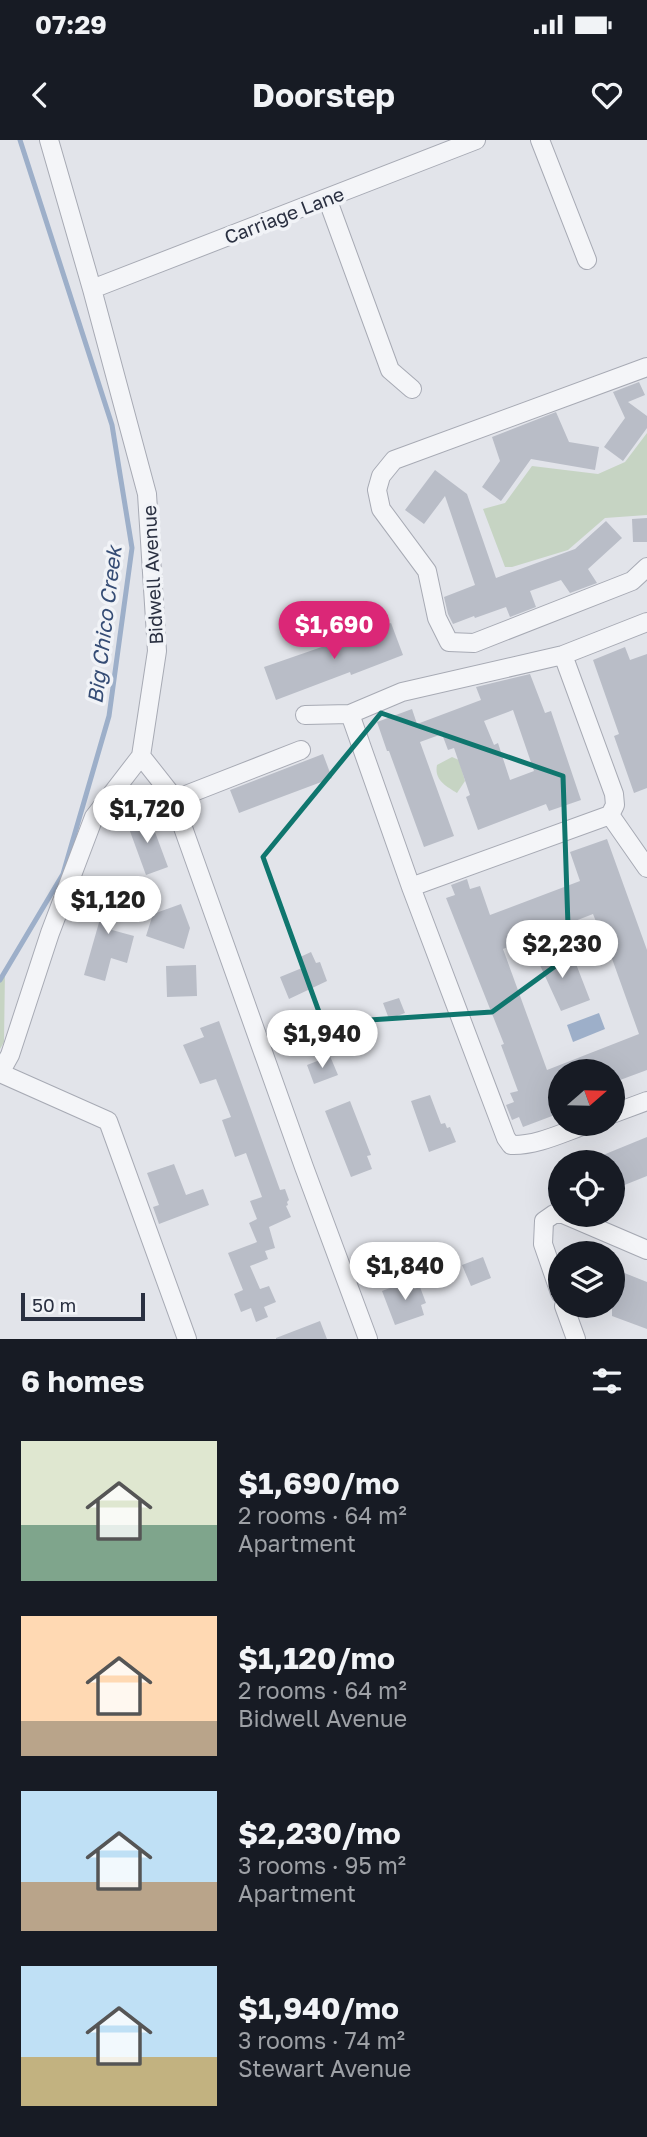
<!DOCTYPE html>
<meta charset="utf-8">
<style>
body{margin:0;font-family:"Golos Text",sans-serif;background:#242831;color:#f1f3f6;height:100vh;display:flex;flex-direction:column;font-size:26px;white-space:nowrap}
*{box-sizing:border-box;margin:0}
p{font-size:23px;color:#9ea1a6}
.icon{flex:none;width:38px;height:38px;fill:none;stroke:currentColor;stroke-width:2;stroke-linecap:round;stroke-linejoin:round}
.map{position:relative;height:1199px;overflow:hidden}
.panel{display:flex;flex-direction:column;background:#171b24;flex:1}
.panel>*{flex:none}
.needle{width:46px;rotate:70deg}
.controls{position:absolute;left:548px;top:919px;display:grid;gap:14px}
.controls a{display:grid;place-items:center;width:77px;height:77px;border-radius:50%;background:#171b24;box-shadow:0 7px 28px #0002;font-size:35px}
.scale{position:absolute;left:21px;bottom:18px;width:124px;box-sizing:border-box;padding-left:7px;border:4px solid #2a3041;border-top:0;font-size:19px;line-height:24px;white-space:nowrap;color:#2a3041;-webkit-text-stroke:5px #f1f3f7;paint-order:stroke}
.price{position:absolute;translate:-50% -60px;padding:0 16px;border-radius:24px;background:#fff;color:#222;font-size:23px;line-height:46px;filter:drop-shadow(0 2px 4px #0008)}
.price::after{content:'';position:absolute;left:50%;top:42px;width:21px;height:16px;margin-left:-10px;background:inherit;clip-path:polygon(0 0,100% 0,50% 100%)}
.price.active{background:#db2777;color:#fff}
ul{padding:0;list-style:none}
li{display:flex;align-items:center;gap:21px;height:175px;padding:0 21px}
li span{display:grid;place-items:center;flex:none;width:196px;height:140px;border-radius:0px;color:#555}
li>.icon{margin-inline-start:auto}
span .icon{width:84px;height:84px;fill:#fffc;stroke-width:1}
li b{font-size:30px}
h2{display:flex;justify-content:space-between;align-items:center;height:84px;padding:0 21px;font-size:30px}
.status{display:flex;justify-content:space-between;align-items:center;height:49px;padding:0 35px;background:#171b24;direction:ltr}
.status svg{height:19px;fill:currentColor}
header{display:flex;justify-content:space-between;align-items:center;height:91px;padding:0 21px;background:#171b24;font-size:32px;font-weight:700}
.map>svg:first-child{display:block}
</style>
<div class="status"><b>07:29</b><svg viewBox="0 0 49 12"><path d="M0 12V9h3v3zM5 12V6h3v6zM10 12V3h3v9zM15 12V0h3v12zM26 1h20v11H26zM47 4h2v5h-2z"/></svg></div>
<header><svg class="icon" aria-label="back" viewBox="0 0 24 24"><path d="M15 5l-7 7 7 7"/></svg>Doorstep<svg class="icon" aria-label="heart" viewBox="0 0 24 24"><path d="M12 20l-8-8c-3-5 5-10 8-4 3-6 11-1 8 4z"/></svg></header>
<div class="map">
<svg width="647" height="1199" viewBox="0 0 647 1199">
<rect width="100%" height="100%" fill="#e2e4ea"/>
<path fill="#c6d4c3" d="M647 293V375L605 378 568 410 512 427H505L483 369 505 363 532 326 598 334 625 322Z
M452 617 459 620 465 641 457 653C446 646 434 640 437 625Z
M578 786 585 805 541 822 536 811 558 794Z
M5 831 4 902 0 909V836Z"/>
<path fill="#9dafc9" d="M599 873 605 889 573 902 567 885Z"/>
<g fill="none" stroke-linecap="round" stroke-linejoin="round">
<path stroke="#9dafc9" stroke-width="5" d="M0 840 63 734 109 576 132 408 112 285 20 0"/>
</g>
<path fill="#b9bdc7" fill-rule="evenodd" d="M639 242 645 255 628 262 647 276V288L623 321 604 307 625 278 613 252Z
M556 272 569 302 599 307 595 330 531 319 501 361 482 347 500 321 492 297Z
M435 330 467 354 496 438 575 409 606 381 622 398 588 429 597 443 570 453 561 440 530 451 536 467 510 477 506 467 475 478 474 476 453 484 448 474 444 457 475 445 445 356 424 384 405 370Z
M647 378V402H633L632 379Z
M391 483 403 515 351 535 350 532 276 560 264 527Z
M625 507 630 520 647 514V648L634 653 614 596 619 594 593 520Z
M530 534 545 573 551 571 581 660 549 671 546 664 478 690 466 657 470 655 454 608 448 610 442 594 420 602 454 696 424 707 389 611H387L377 582 412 569 417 584 481 560 476 547ZM513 570 534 631 510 640 498 603 494 605 484 581Z
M323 614 332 638 239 673 230 650Z
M149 676 168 727 146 735 127 683Z
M607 699 647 810V930L612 943V931H560V973L523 987 519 977 512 980 506 965 514 962 510 953 518 951 501 905 504 904 446 758 455 755 451 745 467 739 470 749 480 746 490 775 580 741 570 712ZM593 774 599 789 601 788 639 894 547 930 503 809Z
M106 742 125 748 112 790 134 796 127 823 111 818 105 841 84 835 102 772 98 771Z
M181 764 190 788 184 809 146 796 153 774Z
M571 811 590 860 561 871 539 823Z
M311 812 316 823 320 822 327 841 289 859 280 837 302 828 298 818Z
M196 825 197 856 167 857 166 826Z
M399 858 405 873 389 879 383 863Z
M219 881 280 1050 285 1049 289 1060 287 1062 288 1065 286 1066 291 1077 269 1087 275 1108 265 1111 268 1119 250 1126 260 1149 269 1146 276 1162 264 1167 268 1177 256 1182 251 1168 241 1172 234 1154 243 1150 228 1113 257 1102 249 1083 257 1079 250 1061 262 1057 246 1013 235 1017 222 980 231 977 216 939 200 944 183 905 204 897 200 888Z
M330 916 338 935 314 944 307 925Z
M430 955 441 984 445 983 447 988 450 987 456 1002 429 1012 411 961Z
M350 961 371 1015 367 1016 372 1029 351 1037 325 971Z
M647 997V1036L612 1050V1022H586Z
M174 1024 186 1055 203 1049 209 1065 159 1084 153 1067 159 1065 147 1033Z
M483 1117 491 1138 471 1146 462 1125Z
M612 1128 647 1142V1189L612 1176Z
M411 1140 414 1149 420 1147 426 1163 421 1165 424 1175 395 1185 382 1151Z
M320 1181 327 1199H276V1198Z"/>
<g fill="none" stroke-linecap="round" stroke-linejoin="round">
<g stroke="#a7aab4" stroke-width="20">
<path id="minor" d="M49 0 92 149 147 354 157 511 141 616 94 677 50 793 10 915 0 933 108 981 187 1199
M540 0 587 120
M327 58 390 230 412 249
M92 149 476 0
M647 227 394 320 381 336 377 350 381 369 427 431 437 478 449 502 474 503 632 441 647 427
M305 575 350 574
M141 616 171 654 304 1027 368 1199
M173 660 301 610
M610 675 647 728
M411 747 610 675 615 665 614 654 563 515
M612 974 647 961
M588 984C564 992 537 1006 511 1005L506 998 411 747 350 574 402 552 563 515 647 482
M560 1074H554L544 1081 543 1104 560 1153
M563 1074 647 1110
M564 1166 576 1199"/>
</g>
<use href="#minor" stroke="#f4f5f8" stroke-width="18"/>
</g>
<path fill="none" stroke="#0f766e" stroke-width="5" stroke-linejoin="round" d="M381 573 563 636 569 816 492 872 323 883 263 717Z"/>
<g text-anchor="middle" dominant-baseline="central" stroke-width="7" stroke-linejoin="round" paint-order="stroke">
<g font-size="19" fill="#2a3041" stroke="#f1f3f7">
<text transform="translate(284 75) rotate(-21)">Carriage Lane</text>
<text transform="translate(152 435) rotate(-93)">Bidwell Avenue</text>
</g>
<g font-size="21" font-style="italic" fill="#354c75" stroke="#f1f3f7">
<text transform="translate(104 485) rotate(-83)">Big Chico Creek</text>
</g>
</g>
</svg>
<div class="controls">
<a><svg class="needle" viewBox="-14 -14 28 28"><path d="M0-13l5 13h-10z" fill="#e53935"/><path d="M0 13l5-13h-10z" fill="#9ea1a6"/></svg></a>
<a><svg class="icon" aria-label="locate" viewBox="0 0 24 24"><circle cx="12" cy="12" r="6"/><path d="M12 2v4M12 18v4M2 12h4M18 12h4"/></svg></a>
<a><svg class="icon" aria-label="layers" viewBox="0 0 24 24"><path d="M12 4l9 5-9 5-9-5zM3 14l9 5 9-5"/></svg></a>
</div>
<div class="scale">50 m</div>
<b class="price active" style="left:334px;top:521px">$1,690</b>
<b class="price" style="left:147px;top:705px">$1,720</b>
<b class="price" style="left:108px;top:796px">$1,120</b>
<b class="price" style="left:562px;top:840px">$2,230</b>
<b class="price" style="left:322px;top:930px">$1,940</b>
<b class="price" style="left:405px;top:1162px">$1,840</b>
</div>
<section class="panel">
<h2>6 homes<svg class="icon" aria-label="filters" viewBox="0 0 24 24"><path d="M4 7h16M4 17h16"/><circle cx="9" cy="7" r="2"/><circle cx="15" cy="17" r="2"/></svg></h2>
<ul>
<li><span style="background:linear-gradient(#dfe7d0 60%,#7fa58c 0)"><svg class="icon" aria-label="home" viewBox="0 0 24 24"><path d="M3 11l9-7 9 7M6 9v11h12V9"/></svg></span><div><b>$1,690/mo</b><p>2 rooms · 64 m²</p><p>Apartment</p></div></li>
<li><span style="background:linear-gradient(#ffd9b3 75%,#b9a48a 0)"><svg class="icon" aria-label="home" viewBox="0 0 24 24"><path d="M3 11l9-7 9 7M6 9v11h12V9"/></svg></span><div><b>$1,120/mo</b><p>2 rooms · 64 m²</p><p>Bidwell Avenue</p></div></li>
<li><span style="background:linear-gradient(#bfe0f5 65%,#b9a48a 0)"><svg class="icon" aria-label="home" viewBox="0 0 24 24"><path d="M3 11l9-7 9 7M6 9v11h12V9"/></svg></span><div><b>$2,230/mo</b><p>3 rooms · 95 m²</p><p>Apartment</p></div></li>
<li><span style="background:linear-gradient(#bfe0f5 65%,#c2b280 0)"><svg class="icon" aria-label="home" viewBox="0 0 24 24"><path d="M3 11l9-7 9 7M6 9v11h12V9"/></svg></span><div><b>$1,940/mo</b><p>3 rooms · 74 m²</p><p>Stewart Avenue</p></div></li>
</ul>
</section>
